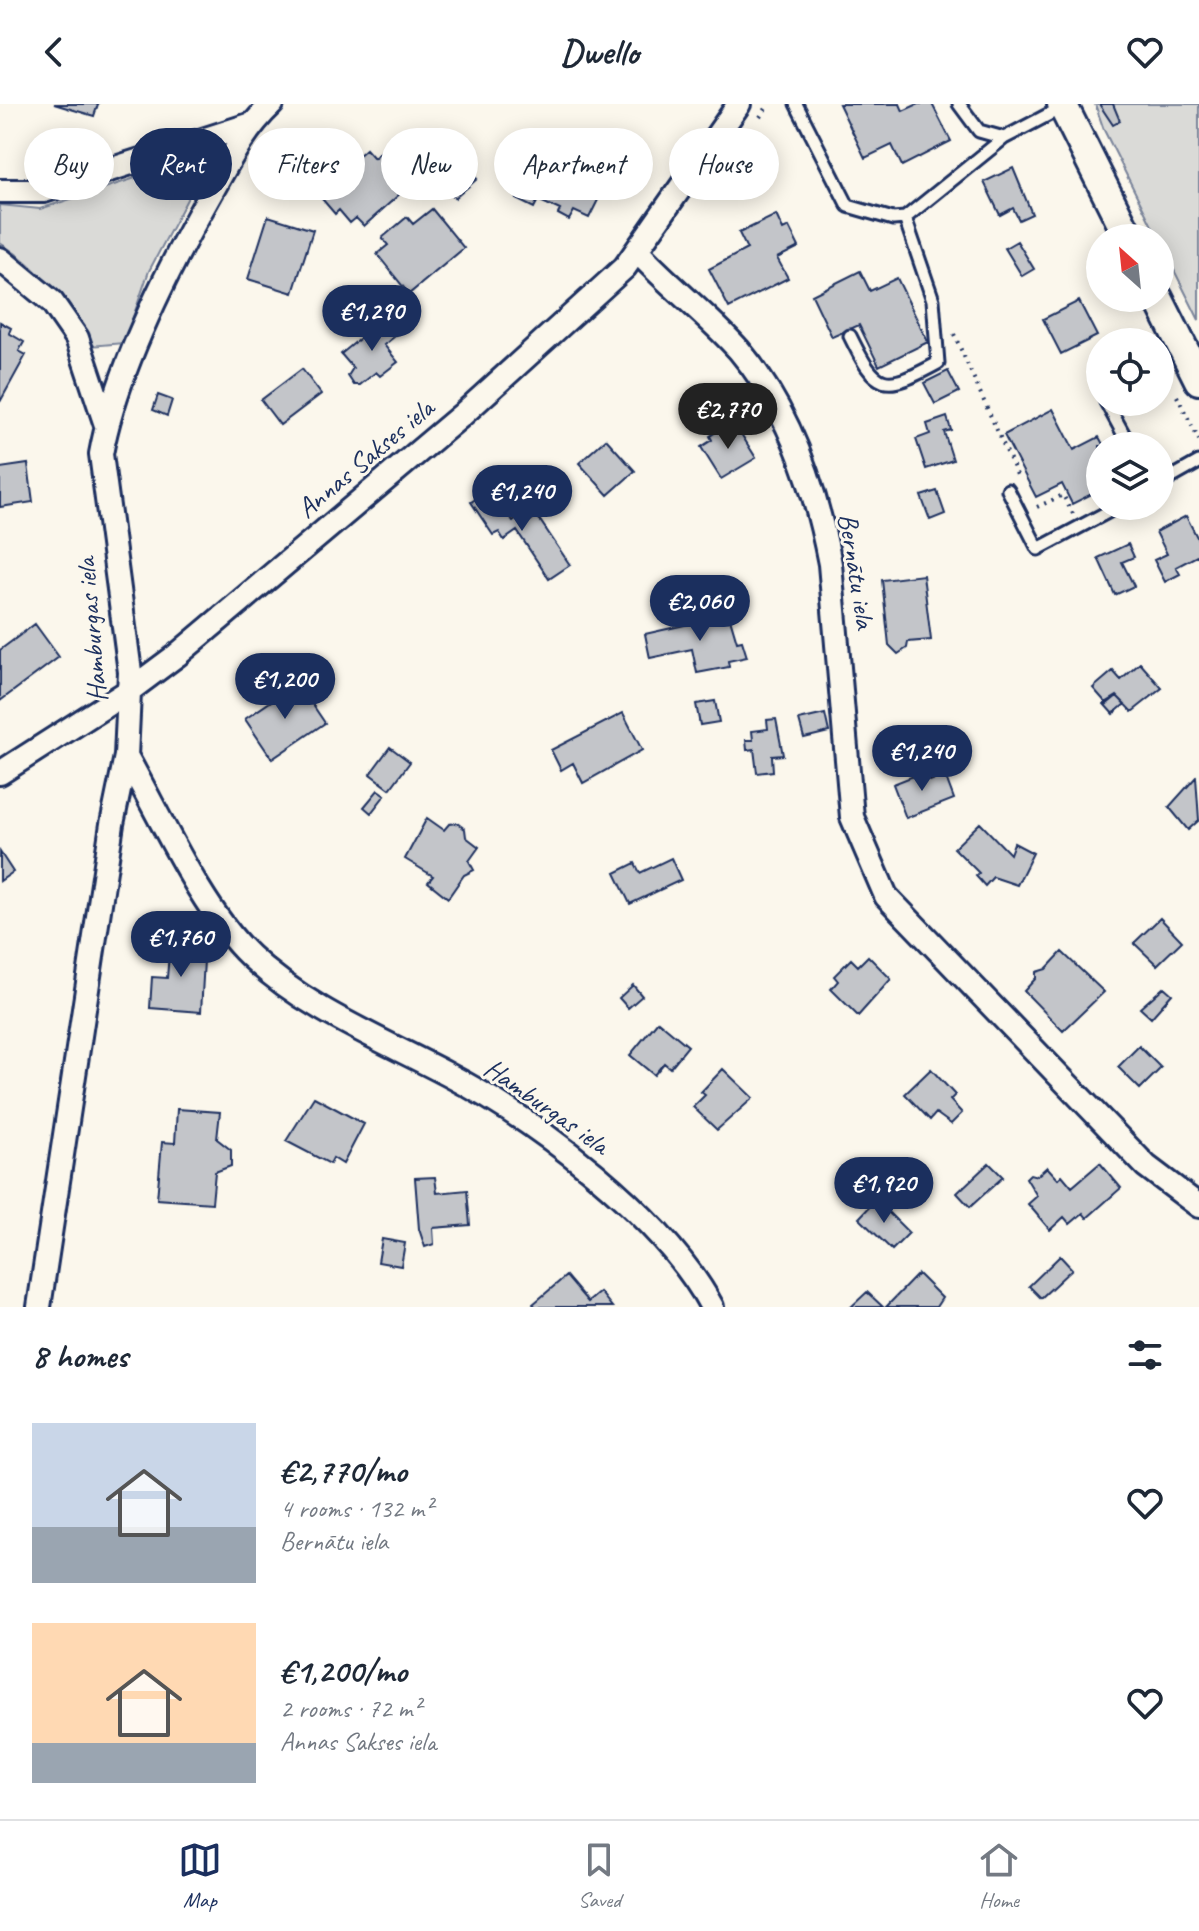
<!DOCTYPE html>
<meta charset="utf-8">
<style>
body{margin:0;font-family:Caveat,sans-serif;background:#f6f6f7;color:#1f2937;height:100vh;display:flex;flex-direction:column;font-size:30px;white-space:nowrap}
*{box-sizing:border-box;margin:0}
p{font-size:26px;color:#747a83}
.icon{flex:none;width:44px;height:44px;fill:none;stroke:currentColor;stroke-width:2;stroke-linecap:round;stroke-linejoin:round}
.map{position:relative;height:1203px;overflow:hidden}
.details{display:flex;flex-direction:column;background:#fff;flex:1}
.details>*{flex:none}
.guide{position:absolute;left:24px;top:24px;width:1152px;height:72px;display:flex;gap:16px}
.needle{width:52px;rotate:333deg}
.fabs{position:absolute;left:1086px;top:120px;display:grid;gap:16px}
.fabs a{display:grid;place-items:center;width:88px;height:88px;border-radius:50%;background:#fff;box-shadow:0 4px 20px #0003;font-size:40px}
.price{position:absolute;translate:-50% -68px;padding:0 18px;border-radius:28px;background:#1b2f5e;color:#fff;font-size:26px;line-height:52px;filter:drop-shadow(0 2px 4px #0008)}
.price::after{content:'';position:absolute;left:50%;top:48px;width:24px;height:18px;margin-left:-12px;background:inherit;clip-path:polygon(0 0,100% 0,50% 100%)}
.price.selected{background:#222;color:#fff}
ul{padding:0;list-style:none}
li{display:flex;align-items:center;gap:24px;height:200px;padding:0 32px}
li span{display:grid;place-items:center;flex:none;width:224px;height:160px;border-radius:0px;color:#555}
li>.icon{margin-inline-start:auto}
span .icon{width:96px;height:96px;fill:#fffc;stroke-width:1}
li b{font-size:34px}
h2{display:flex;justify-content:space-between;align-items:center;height:96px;padding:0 32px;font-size:34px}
.tag{padding:0 28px;border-radius:36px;background:#fff;box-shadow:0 4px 20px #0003;font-size:28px;line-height:72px}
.tag.selected{background:#1b2f5e;color:#fff}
header{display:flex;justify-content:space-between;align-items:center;height:104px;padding:0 32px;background:#fff;font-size:36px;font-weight:700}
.tab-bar{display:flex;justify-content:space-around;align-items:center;height:112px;border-top:2px solid #e0e1e3;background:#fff;font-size:22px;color:#747a83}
.tab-bar a{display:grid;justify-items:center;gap:4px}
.tab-bar .selected{color:#1b2f5e}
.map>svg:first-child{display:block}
</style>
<header><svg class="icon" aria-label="back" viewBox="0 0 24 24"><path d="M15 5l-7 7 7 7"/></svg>Dwello<svg class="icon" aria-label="heart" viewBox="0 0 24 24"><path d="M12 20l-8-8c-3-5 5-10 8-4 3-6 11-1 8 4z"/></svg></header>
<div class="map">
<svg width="1199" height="1203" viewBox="0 0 1199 1203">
<rect width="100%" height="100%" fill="#fbf7ec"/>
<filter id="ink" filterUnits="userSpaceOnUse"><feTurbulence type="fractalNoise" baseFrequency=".0125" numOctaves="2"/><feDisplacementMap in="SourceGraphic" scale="16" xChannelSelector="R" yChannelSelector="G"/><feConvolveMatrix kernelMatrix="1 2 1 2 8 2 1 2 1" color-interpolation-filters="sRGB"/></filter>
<g filter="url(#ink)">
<path fill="#dadad7" stroke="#7a849a" stroke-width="2" d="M1095 0H1199V216L1104 26Z
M194 55 203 65 149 167 124 239 90 242C69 202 40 163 0 139V101L40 105Z"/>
<path fill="#c3c5c9" stroke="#1b2f5e" stroke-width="2" d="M54 0H98L94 12Z
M839 0H900L903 7 918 0H932L951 37 902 62 892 41 865 54Z
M1099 0H1113L1120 17 1113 21Z
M392 38 421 71 364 122 356 114 350 119 339 106 335 110 317 89 366 45 374 54Z
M559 40 580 49 575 59 596 70 593 76 605 82 589 114 574 107 569 116 558 110 560 106 538 96 534 104 516 95 529 71 551 85 559 69 544 58 549 48 554 51Z
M462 58 477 75 455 94 441 78Z
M1013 64 1032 110 1019 116 1013 104 1000 111 984 78Z
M432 105 464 144 409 190 377 150 388 141 382 134 407 113 413 120Z
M776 111 783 126 789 123 799 143 777 154 788 174 729 204 709 165 747 145 739 129Z
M268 112 313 126 293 189 248 175Z
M1017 137 1034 165 1022 172 1005 144Z
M860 167 870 187 897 174 928 238 879 262 859 221 832 233 812 191Z
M1079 197 1097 232 1061 250 1043 215Z
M387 212 400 228 384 241 398 258 380 272 376 268 360 281H354L348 272 353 264 341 250Z
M0 218 11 224 9 229 24 238 19 247 26 251 0 298Z
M302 265 321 290 280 321 261 296Z
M948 267 959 288 935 300 924 279Z
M158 291 172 296 167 312 153 306Z
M1053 305 1074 346 1099 333 1104 342H1100V386L1072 400 1062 380 1036 393 1004 331Z
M947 313 951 326 944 328 953 356 926 365 916 335 930 330 927 320Z
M733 317 756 354 721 375 701 343 712 336 710 332Z
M606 335 635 367 608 391 579 359Z
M28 360 33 398 0 403V364Z
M491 385 513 417 519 412 525 421 537 412 570 461 549 475 517 427 504 436 499 428 493 431 471 398Z
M937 387 945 410 930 416 921 392Z
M1186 412 1199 437V451L1176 463 1180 470 1165 478 1154 456 1167 450 1156 428Z
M1128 440 1134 453 1122 458 1134 482 1115 491 1098 454Z
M923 471 931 536 908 538 907 544 898 550 889 541 882 476Z
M729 511 737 538 742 537 747 553 728 557 729 563 697 569 692 545 650 554 645 530Z
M35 520 59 553 0 597V546Z
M1140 559 1162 584 1132 608 1117 592 1107 600 1093 584 1113 567 1121 576Z
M298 579 325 619 272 655 245 615Z
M1117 592 1125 600 1113 610 1104 600Z
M715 597 719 618 700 621 696 600Z
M623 609 642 646 583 679 573 659 561 666 551 646Z
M825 610 829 628 804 634 799 616Z
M776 615 783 651 772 652 773 667 757 669 754 645 747 646 746 636H753L752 627 768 625 767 616Z
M390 643 410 658 390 685 370 670Z
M926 667 930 677 945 671 954 695 906 714 893 680Z
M1196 673 1199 716 1188 726 1169 703Z
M378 686 385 691 371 709 364 703Z
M427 714 444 726 449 720 457 719 465 725 466 733 479 743 469 757 474 766 464 771 448 794 428 778 433 772 405 755Z
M980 719 1010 750 1014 739 1033 749 1017 781 993 773 985 782 976 772 979 769 954 744Z
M0 748 13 768 0 777Z
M671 754 681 776 630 800 615 769 635 759 640 769Z
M1160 814 1182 837 1157 861 1134 839Z
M170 837 205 839 201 908 150 904 152 873 167 874Z
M1062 848 1104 888 1063 927 1024 887 1036 874V868L1046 865Z
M868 852 891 875 858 912 831 885 838 877 834 872 851 855 858 862Z
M633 881 642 892 628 904 619 894Z
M1164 883 1172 890 1151 914 1140 904Z
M658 917 688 942 670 964 664 959 654 971 630 951Z
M1139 942 1161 964 1140 985 1118 963Z
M723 965 753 994 717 1026 693 1003 705 991 701 988Z
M931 965 955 991 950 996 962 1009 951 1020 936 1009 930 1016 905 990Z
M314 993 364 1020 343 1060 333 1054 330 1060 286 1037Z
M177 1005 220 1008 217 1035 231 1046V1062L215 1068 212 1099 157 1095 162 1038 175 1039Z
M989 1059 1003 1073 970 1103 957 1089Z
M1100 1059 1121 1084 1087 1114 1083 1109 1070 1120 1064 1113 1050 1126 1028 1100 1037 1092 1026 1074 1030 1070 1037 1072 1047 1063 1058 1075 1062 1071 1072 1083Z
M435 1073 437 1089 467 1086 470 1121 433 1124 434 1140 425 1143 419 1125 415 1074Z
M876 1096 909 1129 892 1146 859 1114Z
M382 1135 405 1139 401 1162 378 1158Z
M1060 1152 1072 1165 1041 1194 1029 1182Z
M918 1170 942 1194 936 1203H886Z
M566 1172 588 1198 600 1188 612 1203H536L533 1200Z
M867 1188 883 1203H851Z"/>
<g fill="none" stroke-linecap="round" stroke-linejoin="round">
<g stroke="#1b2f5e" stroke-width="17">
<path id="service" d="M796 0 848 102 893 115 905 114 933 196 938 259C883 289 877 287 850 232
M959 0 979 27 1004 34
M905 114 1004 34 1063 3
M1106 298 1130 342
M1160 380 1199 358
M1008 386 1038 445 1119 402"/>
</g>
<g stroke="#1b2f5e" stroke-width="28">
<path id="minor" d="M0 87H44L249 21
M637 147C669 182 708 211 739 246 789 305 816 386 830 460L852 713 886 792 1146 1062 1199 1102
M0 155 52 198 77 234 106 321
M126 652C159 710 203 808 250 852 306 905 379 934 447 970 537 1017 663 1112 712 1203
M0 669 130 586 177 551 462 311 625 163 739 0
M39 1203 112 720 126 652 130 568 101 350C116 267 166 169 207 96 227 61 243 27 272 0"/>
</g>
<g stroke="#1b2f5e" stroke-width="34">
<path id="tertiary" d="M1062 0 1129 134
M1158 194 1199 276"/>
</g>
<path stroke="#1b2f5e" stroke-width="4" stroke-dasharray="2 6" stroke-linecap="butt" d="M760 13 769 0
M954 230 1017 371
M1177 292 1199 336
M1037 403 1063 391 1073 410"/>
<use href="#service" stroke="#fbf7ec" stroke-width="11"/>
<use href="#minor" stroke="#fbf7ec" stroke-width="22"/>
<use href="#tertiary" stroke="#fbf7ec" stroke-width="28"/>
</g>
</g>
<g text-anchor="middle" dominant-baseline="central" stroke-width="6" stroke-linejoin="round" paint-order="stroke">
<g font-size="28" fill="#1b2f5e" stroke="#fbf7ec">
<text transform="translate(365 354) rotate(-40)">Annas Sakses iela</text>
<text transform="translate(857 467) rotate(81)">Bernātu iela</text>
<text transform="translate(91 526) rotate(-95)">Hamburgas iela</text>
<text transform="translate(547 1002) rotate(35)">Hamburgas iela</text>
</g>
</g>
</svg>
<div class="fabs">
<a><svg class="needle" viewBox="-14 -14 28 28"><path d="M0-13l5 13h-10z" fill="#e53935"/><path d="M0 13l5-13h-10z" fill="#747a83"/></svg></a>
<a><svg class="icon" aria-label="locate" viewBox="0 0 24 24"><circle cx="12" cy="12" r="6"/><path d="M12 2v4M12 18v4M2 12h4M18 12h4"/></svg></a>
<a><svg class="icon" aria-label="layers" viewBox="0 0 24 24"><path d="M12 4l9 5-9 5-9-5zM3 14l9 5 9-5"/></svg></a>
</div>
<b class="price" style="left:372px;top:249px">€1,290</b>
<b class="price selected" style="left:728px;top:347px">€2,770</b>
<b class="price" style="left:522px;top:429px">€1,240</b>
<b class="price" style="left:700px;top:539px">€2,060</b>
<b class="price" style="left:285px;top:617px">€1,200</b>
<b class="price" style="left:922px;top:689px">€1,240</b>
<b class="price" style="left:181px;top:875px">€1,760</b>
<b class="price" style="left:884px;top:1121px">€1,920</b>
<div class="guide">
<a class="tag">Buy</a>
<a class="tag selected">Rent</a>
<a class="tag">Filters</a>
<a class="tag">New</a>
<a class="tag">Apartment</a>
<a class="tag">House</a>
</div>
</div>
<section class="details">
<h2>8 homes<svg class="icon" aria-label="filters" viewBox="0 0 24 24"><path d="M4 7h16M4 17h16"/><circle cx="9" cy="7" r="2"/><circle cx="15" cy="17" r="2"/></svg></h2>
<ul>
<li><span style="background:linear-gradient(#c9d6e8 65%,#9aa5b1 0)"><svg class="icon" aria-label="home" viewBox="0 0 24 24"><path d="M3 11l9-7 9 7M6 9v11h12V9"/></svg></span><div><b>€2,770/mo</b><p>4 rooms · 132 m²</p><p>Bernātu iela</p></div><svg class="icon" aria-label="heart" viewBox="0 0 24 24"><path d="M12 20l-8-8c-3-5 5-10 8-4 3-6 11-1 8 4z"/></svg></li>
<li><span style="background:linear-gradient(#ffd9b3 75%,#9aa5b1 0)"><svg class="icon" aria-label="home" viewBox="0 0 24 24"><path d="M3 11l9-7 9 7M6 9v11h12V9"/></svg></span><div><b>€1,200/mo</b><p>2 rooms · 72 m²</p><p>Annas Sakses iela</p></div><svg class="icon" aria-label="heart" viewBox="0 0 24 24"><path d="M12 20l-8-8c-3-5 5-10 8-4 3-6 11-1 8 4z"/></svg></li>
</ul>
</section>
<nav class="tab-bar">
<a class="selected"><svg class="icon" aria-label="map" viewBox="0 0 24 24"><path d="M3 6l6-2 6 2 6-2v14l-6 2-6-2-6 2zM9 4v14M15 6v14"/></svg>Map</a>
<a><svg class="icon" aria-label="saved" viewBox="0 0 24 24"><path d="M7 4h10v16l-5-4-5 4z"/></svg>Saved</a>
<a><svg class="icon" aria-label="home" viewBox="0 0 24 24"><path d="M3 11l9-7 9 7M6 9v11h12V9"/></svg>Home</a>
</nav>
